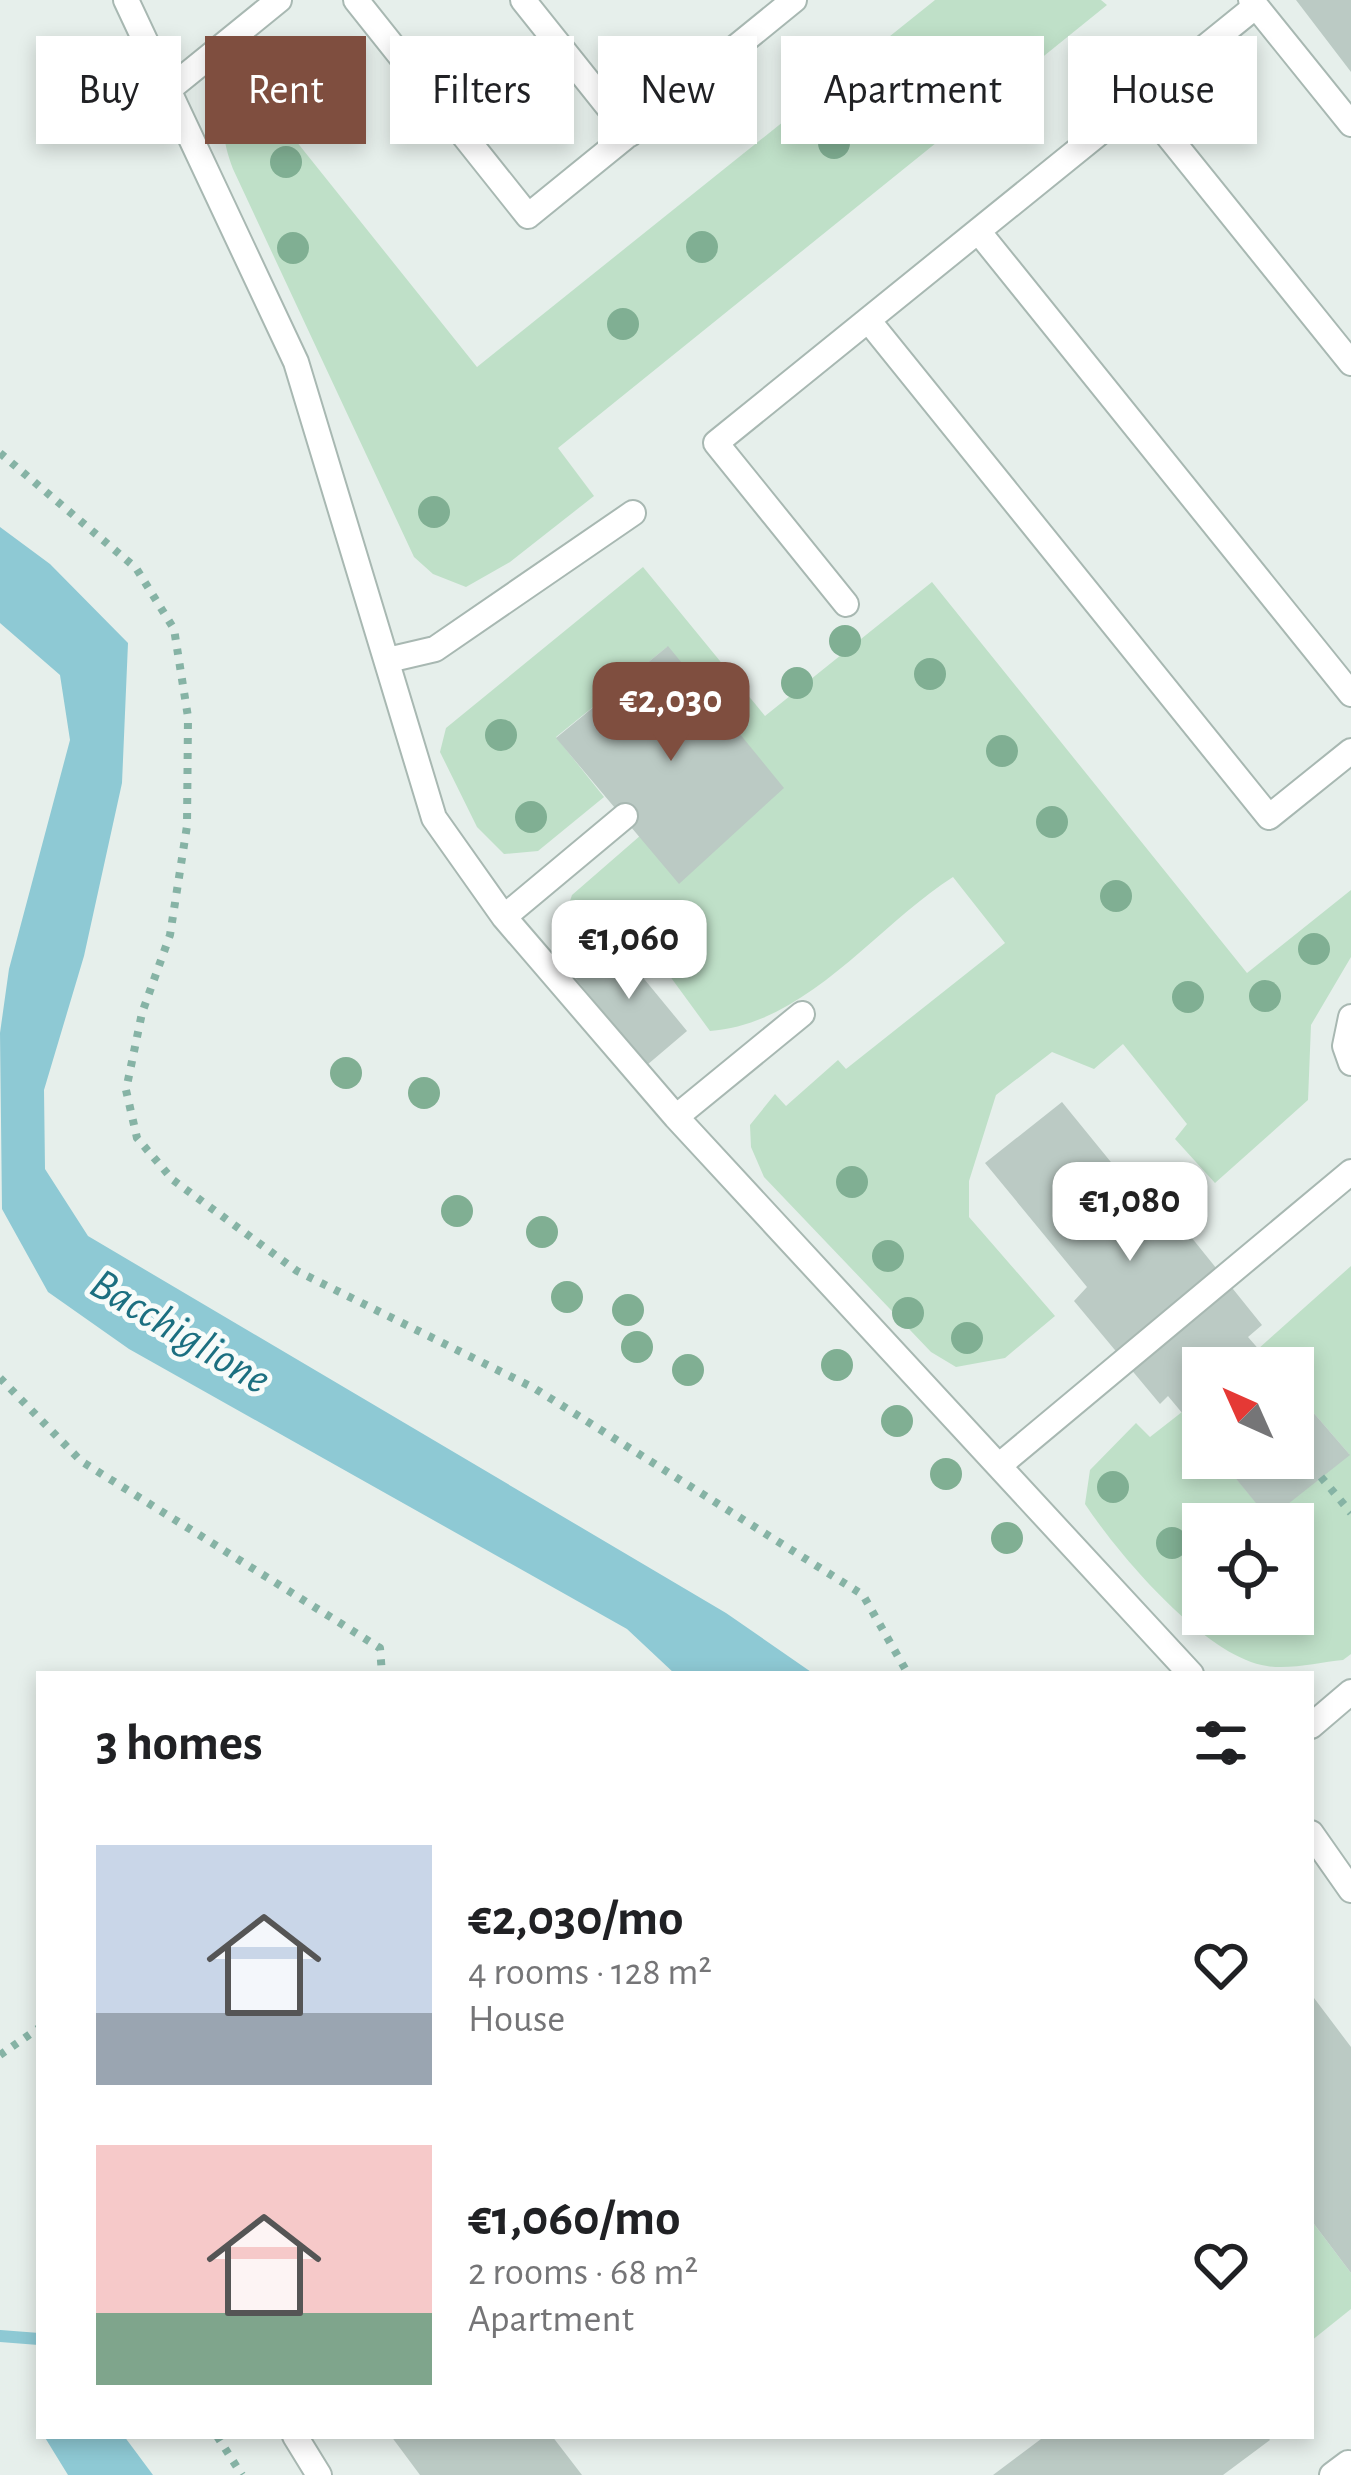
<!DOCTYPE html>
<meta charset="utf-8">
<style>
body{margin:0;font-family:"Alegreya Sans",sans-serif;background:#f6f6f6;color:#202124;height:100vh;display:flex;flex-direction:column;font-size:45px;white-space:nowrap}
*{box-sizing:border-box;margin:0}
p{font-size:39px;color:#757577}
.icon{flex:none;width:66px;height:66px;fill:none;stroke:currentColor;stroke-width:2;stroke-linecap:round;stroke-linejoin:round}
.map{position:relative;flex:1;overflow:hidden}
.side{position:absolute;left:36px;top:1671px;width:1278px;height:768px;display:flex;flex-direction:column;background:#fff;border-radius:0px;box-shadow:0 6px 18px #0003}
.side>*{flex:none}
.banner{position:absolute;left:36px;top:36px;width:1281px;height:108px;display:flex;gap:24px}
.needle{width:78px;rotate:315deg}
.tools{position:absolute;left:1182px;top:1347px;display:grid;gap:24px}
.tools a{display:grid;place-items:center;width:132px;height:132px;border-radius:0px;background:#fff;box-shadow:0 6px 18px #0003;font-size:60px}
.price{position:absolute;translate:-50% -102px;padding:0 27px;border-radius:24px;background:#fff;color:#222;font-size:39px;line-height:78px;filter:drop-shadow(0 3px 6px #0008)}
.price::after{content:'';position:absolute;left:50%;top:72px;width:36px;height:27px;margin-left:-18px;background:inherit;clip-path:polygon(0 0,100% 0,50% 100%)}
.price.active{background:#7f4e3f;color:#fff}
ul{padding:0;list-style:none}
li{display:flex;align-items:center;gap:36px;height:300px;padding:0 60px}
li span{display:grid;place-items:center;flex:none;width:336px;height:240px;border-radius:0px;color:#555}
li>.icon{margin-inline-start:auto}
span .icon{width:144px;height:144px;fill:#fffc;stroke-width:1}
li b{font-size:51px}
h2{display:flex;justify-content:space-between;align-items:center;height:144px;padding:0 60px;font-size:51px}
.tag{padding:0 42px;border-radius:0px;background:#fff;box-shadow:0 6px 18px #0003;font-size:42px;line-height:108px}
.tag.active{background:#7f4e3f;color:#fff}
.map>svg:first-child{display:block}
</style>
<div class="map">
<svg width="1351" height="2475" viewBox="0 0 1351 2475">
<rect width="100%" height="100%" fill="#e6efeb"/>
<path fill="#bfe0c8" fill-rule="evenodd" d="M935 0H1101L1107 5 558 448 594 496 510 562 466 587 433 574 414 557 233 169C219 132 220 111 248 81L477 367Z
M643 567 765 716 932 582 1247 973 1351 890V957L1311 1025 1308 1100 1215 1183 1175 1139 1187 1124 1123 1044 1094 1069 1052 1052 996 1095 969 1181V1217L1055 1316 1005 1358 956 1367 931 1352 764 1177 751 1147 750 1125 775 1094 786 1106 838 1060 846 1069 1005 943 953 877C876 926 807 1024 710 1031L634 927 576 956 560 930 572 895 641 835 667 647 556 737 604 797 538 851 504 854 477 827 440 752 446 728Z
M1351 1266V1654L1343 1660C1320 1662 1290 1670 1267 1666 1205 1657 1118 1554 1085 1504L1090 1470 1136 1423 1150 1437 1182 1412 1203 1438V1458H1219L1269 1518 1349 1454 1293 1389V1368H1275L1258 1349ZM1203 1524H1293V1614H1203Z
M1311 2220 1351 2273V2309L1311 2341Z"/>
<path fill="#8ec9d4" d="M0 527 50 564 128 643 122 783 84 956 44 1090 45 1169 88 1236 726 1613 814 1674H675L627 1629 129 1349 48 1292 2 1209 0 1033 9 969 70 740 60 675 0 623Z
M44 2436H124L153 2475H68Z"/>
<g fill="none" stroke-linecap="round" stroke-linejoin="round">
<path stroke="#8ec9d4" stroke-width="12" d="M0 2336 39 2339"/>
</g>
<path fill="#bbcac4" d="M1296 0H1351V72Z
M668 646 784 788 679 884 556 738Z
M612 940 687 1031 647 1065 571 973Z
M1062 1102 1163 1226 1175 1217 1262 1325 1248 1337 1275 1368H1203V1438L1168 1396 1160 1404 1074 1301 1087 1287 985 1163Z
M1293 1389 1350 1455 1269 1519 1219 1458H1293Z
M1311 1994 1351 2047V2273L1311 2220Z
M391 2436H552L582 2475H420Z
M1045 2436H1267L1270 2440 1223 2475H993Z"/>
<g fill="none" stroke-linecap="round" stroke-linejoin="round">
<g stroke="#a8b8b2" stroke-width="28">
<path id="lane" d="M126 0 296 362 434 818 504 917 676 1117 1191 1674
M356 0 528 216 794 0
M523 0 630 134
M1251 0 1351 124
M168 90 279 0
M1140 101 1351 363
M978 231 1351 694
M868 320 1269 817 1351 751
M846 604 716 443 1256 6
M388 660 435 649 633 513
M504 917 625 816
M1351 1017 1345 1046 1351 1063
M676 1117 802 1014
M1001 1464 1351 1172
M1311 1726 1351 1692
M1311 1833 1351 1890
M295 2436 319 2475
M1332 2475 1348 2463"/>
</g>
<path stroke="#86b3a5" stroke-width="8" stroke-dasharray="6 9" stroke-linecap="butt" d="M0 453 136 568 174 629 188 717 187 826 170 935 142 1013 126 1090 137 1138 173 1180 297 1271 534 1388 863 1595 908 1674
M0 1378 81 1461 380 1648 382 1674
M1321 1477 1351 1513
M0 2055 39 2028
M217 2436 242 2475"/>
<use href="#lane" stroke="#fff" stroke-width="24"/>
</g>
<g fill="#80af93">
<circle cx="834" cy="143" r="16"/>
<circle cx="286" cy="162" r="16"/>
<circle cx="702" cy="247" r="16"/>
<circle cx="293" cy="248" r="16"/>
<circle cx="623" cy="324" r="16"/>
<circle cx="434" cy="512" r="16"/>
<circle cx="845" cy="641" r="16"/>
<circle cx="930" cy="674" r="16"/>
<circle cx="797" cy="683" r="16"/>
<circle cx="501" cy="735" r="16"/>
<circle cx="1002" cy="751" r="16"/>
<circle cx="531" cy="817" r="16"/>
<circle cx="1052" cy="822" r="16"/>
<circle cx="1116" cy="896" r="16"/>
<circle cx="1314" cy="949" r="16"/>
<circle cx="1265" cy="996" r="16"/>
<circle cx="1188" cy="997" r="16"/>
<circle cx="346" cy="1073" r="16"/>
<circle cx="424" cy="1093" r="16"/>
<circle cx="852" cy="1182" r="16"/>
<circle cx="457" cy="1211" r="16"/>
<circle cx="542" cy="1232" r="16"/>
<circle cx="888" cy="1256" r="16"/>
<circle cx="567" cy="1297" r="16"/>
<circle cx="628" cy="1310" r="16"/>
<circle cx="908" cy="1313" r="16"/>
<circle cx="967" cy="1338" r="16"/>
<circle cx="637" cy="1347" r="16"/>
<circle cx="837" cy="1365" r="16"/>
<circle cx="688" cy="1370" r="16"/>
<circle cx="897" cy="1421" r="16"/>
<circle cx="946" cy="1474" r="16"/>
<circle cx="1113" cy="1487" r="16"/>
<circle cx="1007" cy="1538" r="16"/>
<circle cx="1172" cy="1543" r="16"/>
</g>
<g text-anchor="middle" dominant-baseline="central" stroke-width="10" stroke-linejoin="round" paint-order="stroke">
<g font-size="45" font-style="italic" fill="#1c6f80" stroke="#f7fbf9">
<text transform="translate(180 1332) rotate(31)">Bacchiglione</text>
</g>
</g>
</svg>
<div class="tools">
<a><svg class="needle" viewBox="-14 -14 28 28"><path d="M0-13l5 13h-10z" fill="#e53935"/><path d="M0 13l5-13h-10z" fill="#757577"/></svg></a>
<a><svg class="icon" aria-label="locate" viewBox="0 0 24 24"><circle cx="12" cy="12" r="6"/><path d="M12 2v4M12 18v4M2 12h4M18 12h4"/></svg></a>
</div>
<b class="price active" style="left:671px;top:764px">€2,030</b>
<b class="price" style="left:629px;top:1002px">€1,060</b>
<b class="price" style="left:1130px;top:1264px">€1,080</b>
<div class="banner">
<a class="tag">Buy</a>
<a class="tag active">Rent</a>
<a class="tag">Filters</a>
<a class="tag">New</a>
<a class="tag">Apartment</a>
<a class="tag">House</a>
</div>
<section class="side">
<h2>3 homes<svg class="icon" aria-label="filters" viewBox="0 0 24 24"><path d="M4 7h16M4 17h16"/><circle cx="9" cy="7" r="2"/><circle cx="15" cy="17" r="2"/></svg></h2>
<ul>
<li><span style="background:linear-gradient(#c9d6e8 70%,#9aa5b1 0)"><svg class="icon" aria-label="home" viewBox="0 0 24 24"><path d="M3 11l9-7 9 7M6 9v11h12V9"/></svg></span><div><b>€2,030/mo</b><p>4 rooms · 128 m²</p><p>House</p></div><svg class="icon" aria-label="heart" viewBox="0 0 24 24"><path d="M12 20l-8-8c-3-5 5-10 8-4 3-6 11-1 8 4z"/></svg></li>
<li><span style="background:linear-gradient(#f6c9c9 70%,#7fa58c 0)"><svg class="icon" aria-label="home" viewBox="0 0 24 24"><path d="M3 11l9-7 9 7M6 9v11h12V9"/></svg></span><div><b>€1,060/mo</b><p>2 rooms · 68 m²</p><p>Apartment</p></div><svg class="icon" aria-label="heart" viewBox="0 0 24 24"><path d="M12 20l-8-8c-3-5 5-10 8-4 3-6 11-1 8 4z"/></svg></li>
</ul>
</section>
</div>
